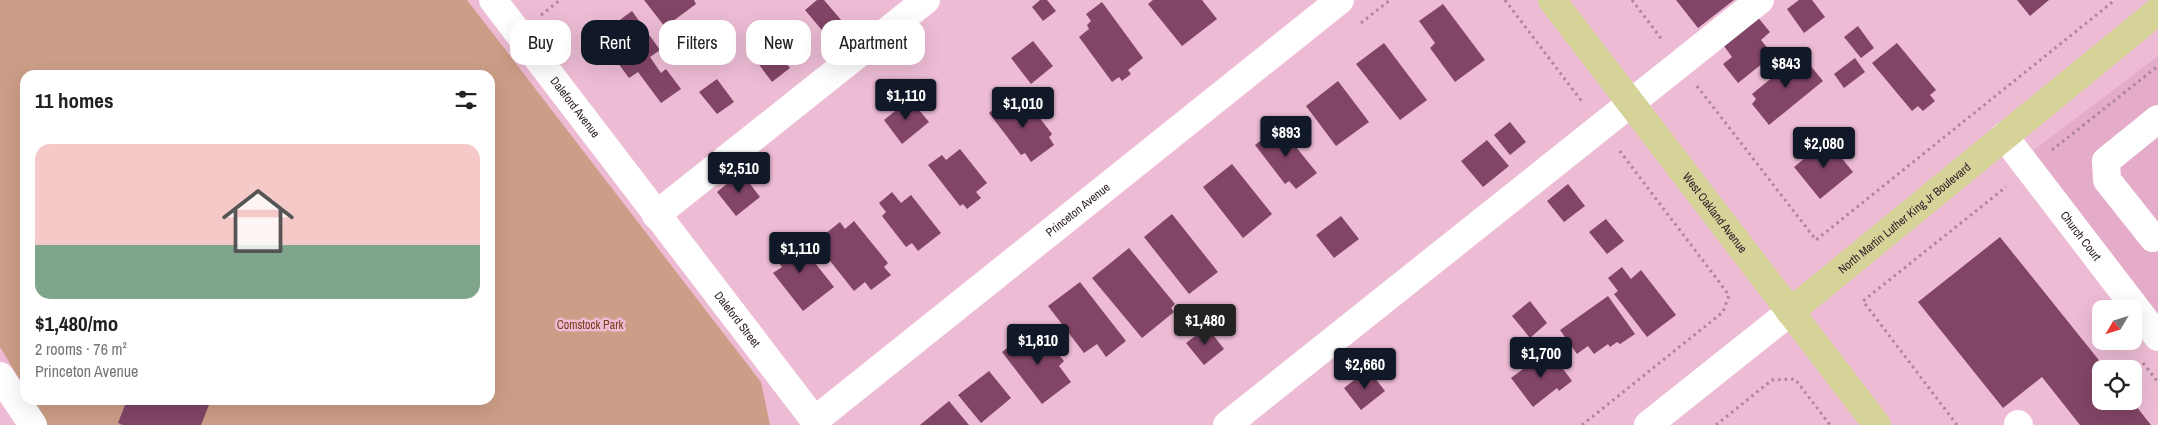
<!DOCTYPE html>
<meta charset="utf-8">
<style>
body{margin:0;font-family:"Archivo Narrow",sans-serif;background:#f2f2f2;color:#202124;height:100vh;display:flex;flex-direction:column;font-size:19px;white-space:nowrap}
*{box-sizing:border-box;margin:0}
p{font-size:16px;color:#757577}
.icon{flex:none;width:28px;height:28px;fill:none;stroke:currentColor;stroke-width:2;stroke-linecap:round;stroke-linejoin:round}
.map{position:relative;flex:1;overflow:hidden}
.details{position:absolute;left:20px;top:70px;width:475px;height:335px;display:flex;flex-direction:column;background:#fff;border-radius:15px;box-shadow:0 5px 20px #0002}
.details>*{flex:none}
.top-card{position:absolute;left:510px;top:20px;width:475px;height:45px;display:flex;gap:10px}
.needle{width:32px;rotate:232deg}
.controls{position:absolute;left:2092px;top:300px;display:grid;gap:10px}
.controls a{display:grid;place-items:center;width:50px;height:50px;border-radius:10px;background:#fff;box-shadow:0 5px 20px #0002;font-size:25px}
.price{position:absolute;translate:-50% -42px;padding:0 11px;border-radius:5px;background:#111827;color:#fff;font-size:16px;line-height:32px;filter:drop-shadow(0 1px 2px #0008)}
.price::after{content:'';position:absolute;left:50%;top:30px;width:15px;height:11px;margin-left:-8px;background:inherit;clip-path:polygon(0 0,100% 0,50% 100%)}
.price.on{background:#222;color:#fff}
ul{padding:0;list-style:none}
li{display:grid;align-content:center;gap:10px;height:265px;padding:0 15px}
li+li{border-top:1px solid #e0e0e0}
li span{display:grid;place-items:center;height:155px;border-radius:15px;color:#555}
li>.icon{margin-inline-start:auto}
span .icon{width:90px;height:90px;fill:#fffc;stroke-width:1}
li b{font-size:21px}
h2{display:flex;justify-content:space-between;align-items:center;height:60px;padding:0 15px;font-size:21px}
.chip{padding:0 18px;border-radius:15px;background:#fff;box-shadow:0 5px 20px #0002;font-size:18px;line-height:45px}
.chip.on{background:#111827;color:#fff}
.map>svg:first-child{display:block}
</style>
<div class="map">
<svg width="2158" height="425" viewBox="0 0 2158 425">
<rect width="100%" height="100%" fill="#edbcd4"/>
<path fill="#e4acc9" d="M2158 56V321L2030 153Z"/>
<path fill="#cd9e87" d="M0 0H467L761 382 770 425H47L32 400H490V75H25V388L0 347Z"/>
<path fill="#824567" d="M644 0H694L696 4 665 27Z
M817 0H824L842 21 826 35 805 10Z
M1040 0H1047L1056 11 1043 21 1032 7Z
M1153 0H1202L1217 19 1182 46 1148 4Z
M1676 0H1734L1698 28Z
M1799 0H1812L1825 17 1804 33 1787 9Z
M2017 0H2049L2030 16Z
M1102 2 1143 58 1128 70 1131 74 1122 81 1119 77 1112 82 1079 37 1089 29 1087 25 1091 21 1086 14Z
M1443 4 1485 60 1455 82 1430 48 1435 43 1419 21Z
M632 11 660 50 650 57 661 73 666 69 681 89 661 103 638 72 629 78 598 36Z
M1756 15 1770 32 1761 40 1773 55 1738 83 1723 64 1732 57 1721 42Z
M1858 26 1874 48 1861 58 1844 37Z
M1033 41 1053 66 1031 84 1011 58Z
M1384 43 1427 100 1400 120 1356 64Z
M1897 43 1936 90 1930 95 1935 101 1923 111 1918 106 1912 111 1872 63Z
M772 44 790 68 772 82 754 58Z
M1801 54 1823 81 1769 125 1752 104 1756 99 1752 94Z
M1855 58 1865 72 1844 88 1834 74Z
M717 79 734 102 717 114 699 92Z
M1338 81 1369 122 1336 146 1306 106Z
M910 99 929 122 902 144 884 120Z
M1006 99 1014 109 1026 100 1052 134 1049 137 1054 145 1031 162 1025 153 1021 155 989 113Z
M1510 122 1526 142 1510 155 1494 135Z
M1279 126 1317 173 1296 189 1289 181 1285 184 1255 145Z
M1487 140 1509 166 1483 187 1461 161Z
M1827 140 1853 172 1820 199 1794 167Z
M960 149 987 183 976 192 981 198 967 209 963 204 960 206 928 165 942 155 946 160Z
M1232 164 1272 214 1243 238 1203 187Z
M741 172 760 197 736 216 717 192Z
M1568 184 1585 206 1564 222 1547 201Z
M892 192 901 203 911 195 941 233 918 251 912 243 906 247 882 216 886 212 879 203Z
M1172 214 1218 272 1189 294 1144 237Z
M1341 216 1359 239 1334 258 1316 235Z
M1606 219 1624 241 1607 254 1589 232Z
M854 221 888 263 884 267 891 275 871 290 865 282 854 291 815 242 840 222 845 229Z
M793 235 834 287 803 311 773 273 782 267 771 252Z
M2000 237 2106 369H2101V401H2132L2151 425H2080L2042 377 2003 408 1918 302Z
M1129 248 1175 304 1171 308 1174 312 1142 338 1092 278Z
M1622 267 1631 279 1641 270 1676 315 1647 337 1614 294 1618 291 1608 278Z
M1080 282 1126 341 1106 357 1097 344 1084 353 1048 306Z
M1608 296 1635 334 1620 344 1617 342 1610 347 1608 344 1594 354 1588 346 1577 354 1560 330Z
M1530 301 1547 323 1530 338 1512 316Z
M1207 327 1224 349 1204 365 1186 343Z
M1031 329 1045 348 1050 344 1064 361 1059 366 1071 382 1042 404 1002 352Z
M1544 353 1548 358 1552 354 1572 381 1559 391 1557 388 1533 407 1511 378Z
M1368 369 1385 391 1361 410 1344 388Z
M989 371 1011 398 981 423 958 395Z
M127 400H211L201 425H123L118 423Z
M949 401 969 425H920Z"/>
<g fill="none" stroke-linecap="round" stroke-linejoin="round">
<path stroke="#ab8598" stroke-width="3" stroke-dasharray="2.5 4" stroke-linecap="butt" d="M1505 0 1583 103
M1632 0 1663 41
M541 15 560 0
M1361 23 1390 0
M1697 86 1816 240 2115 0
M2052 150 2158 66
M2143 363 2158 382
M1582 425 1723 312 1729 295 1619 150
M1716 425 1772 380 1795 379 1830 425
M1957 425 1863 301 2006 187"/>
<g stroke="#fff" stroke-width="28">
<path id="s1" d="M493 0 818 425"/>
<path id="s2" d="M2004 136 2158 337"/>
<path d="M656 215 926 0"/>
<path d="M2153 238 2107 180 2106 161 2158 119"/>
<path d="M0 376 33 425"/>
<path id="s3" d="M814 421 1340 0"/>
<path d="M2018 424 2019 425"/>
<path d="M1227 425 1760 0"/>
<path d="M1648 425 1790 312"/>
</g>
<g stroke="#d6d399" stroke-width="28">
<path id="s4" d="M1552 0 1877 425"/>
<path id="s5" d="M1790 312 2158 11"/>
</g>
</g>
<g text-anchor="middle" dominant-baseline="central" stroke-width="5" stroke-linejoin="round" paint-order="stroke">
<g font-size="12" fill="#33212b" stroke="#edbcd4">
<text stroke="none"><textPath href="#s1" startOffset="135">Daleford Avenue</textPath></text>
<text stroke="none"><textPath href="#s3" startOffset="338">Princeton Avenue</textPath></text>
<text stroke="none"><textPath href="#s4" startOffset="268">West Oakland Avenue</textPath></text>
<text stroke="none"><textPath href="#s5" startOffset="148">North Martin Luther King Jr Boulevard</textPath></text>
<text stroke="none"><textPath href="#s2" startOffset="126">Church Court</textPath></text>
<text stroke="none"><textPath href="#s1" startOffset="402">Daleford Street</textPath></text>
</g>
<g font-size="12" fill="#7b3d1a" stroke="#edbcd4">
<text x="590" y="325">Comstock Park</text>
</g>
</g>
</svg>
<div class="controls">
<a><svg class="needle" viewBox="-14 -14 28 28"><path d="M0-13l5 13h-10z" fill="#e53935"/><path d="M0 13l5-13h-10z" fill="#757577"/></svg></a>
<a><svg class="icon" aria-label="locate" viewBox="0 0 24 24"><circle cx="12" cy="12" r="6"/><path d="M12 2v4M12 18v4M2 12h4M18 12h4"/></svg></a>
</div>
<b class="price" style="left:1786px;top:89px">$843</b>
<b class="price" style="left:906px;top:121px">$1,110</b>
<b class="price" style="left:1023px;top:129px">$1,010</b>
<b class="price" style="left:1286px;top:158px">$893</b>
<b class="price" style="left:1824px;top:169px">$2,080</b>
<b class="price" style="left:739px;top:194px">$2,510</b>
<b class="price" style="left:800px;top:274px">$1,110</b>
<b class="price on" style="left:1205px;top:346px">$1,480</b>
<b class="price" style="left:1038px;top:366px">$1,810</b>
<b class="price" style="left:1541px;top:379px">$1,700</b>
<b class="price" style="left:1365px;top:390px">$2,660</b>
<div class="top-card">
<a class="chip">Buy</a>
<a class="chip on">Rent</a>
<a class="chip">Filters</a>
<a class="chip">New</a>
<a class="chip">Apartment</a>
</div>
<section class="details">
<h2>11 homes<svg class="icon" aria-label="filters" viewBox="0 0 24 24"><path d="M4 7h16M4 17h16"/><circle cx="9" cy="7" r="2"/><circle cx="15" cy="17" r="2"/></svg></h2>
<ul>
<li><span style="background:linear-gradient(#f6c9c9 65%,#7fa58c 0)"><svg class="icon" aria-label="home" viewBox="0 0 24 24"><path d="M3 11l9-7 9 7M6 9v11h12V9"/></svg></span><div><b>$1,480/mo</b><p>2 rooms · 76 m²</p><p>Princeton Avenue</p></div></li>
</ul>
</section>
</div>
